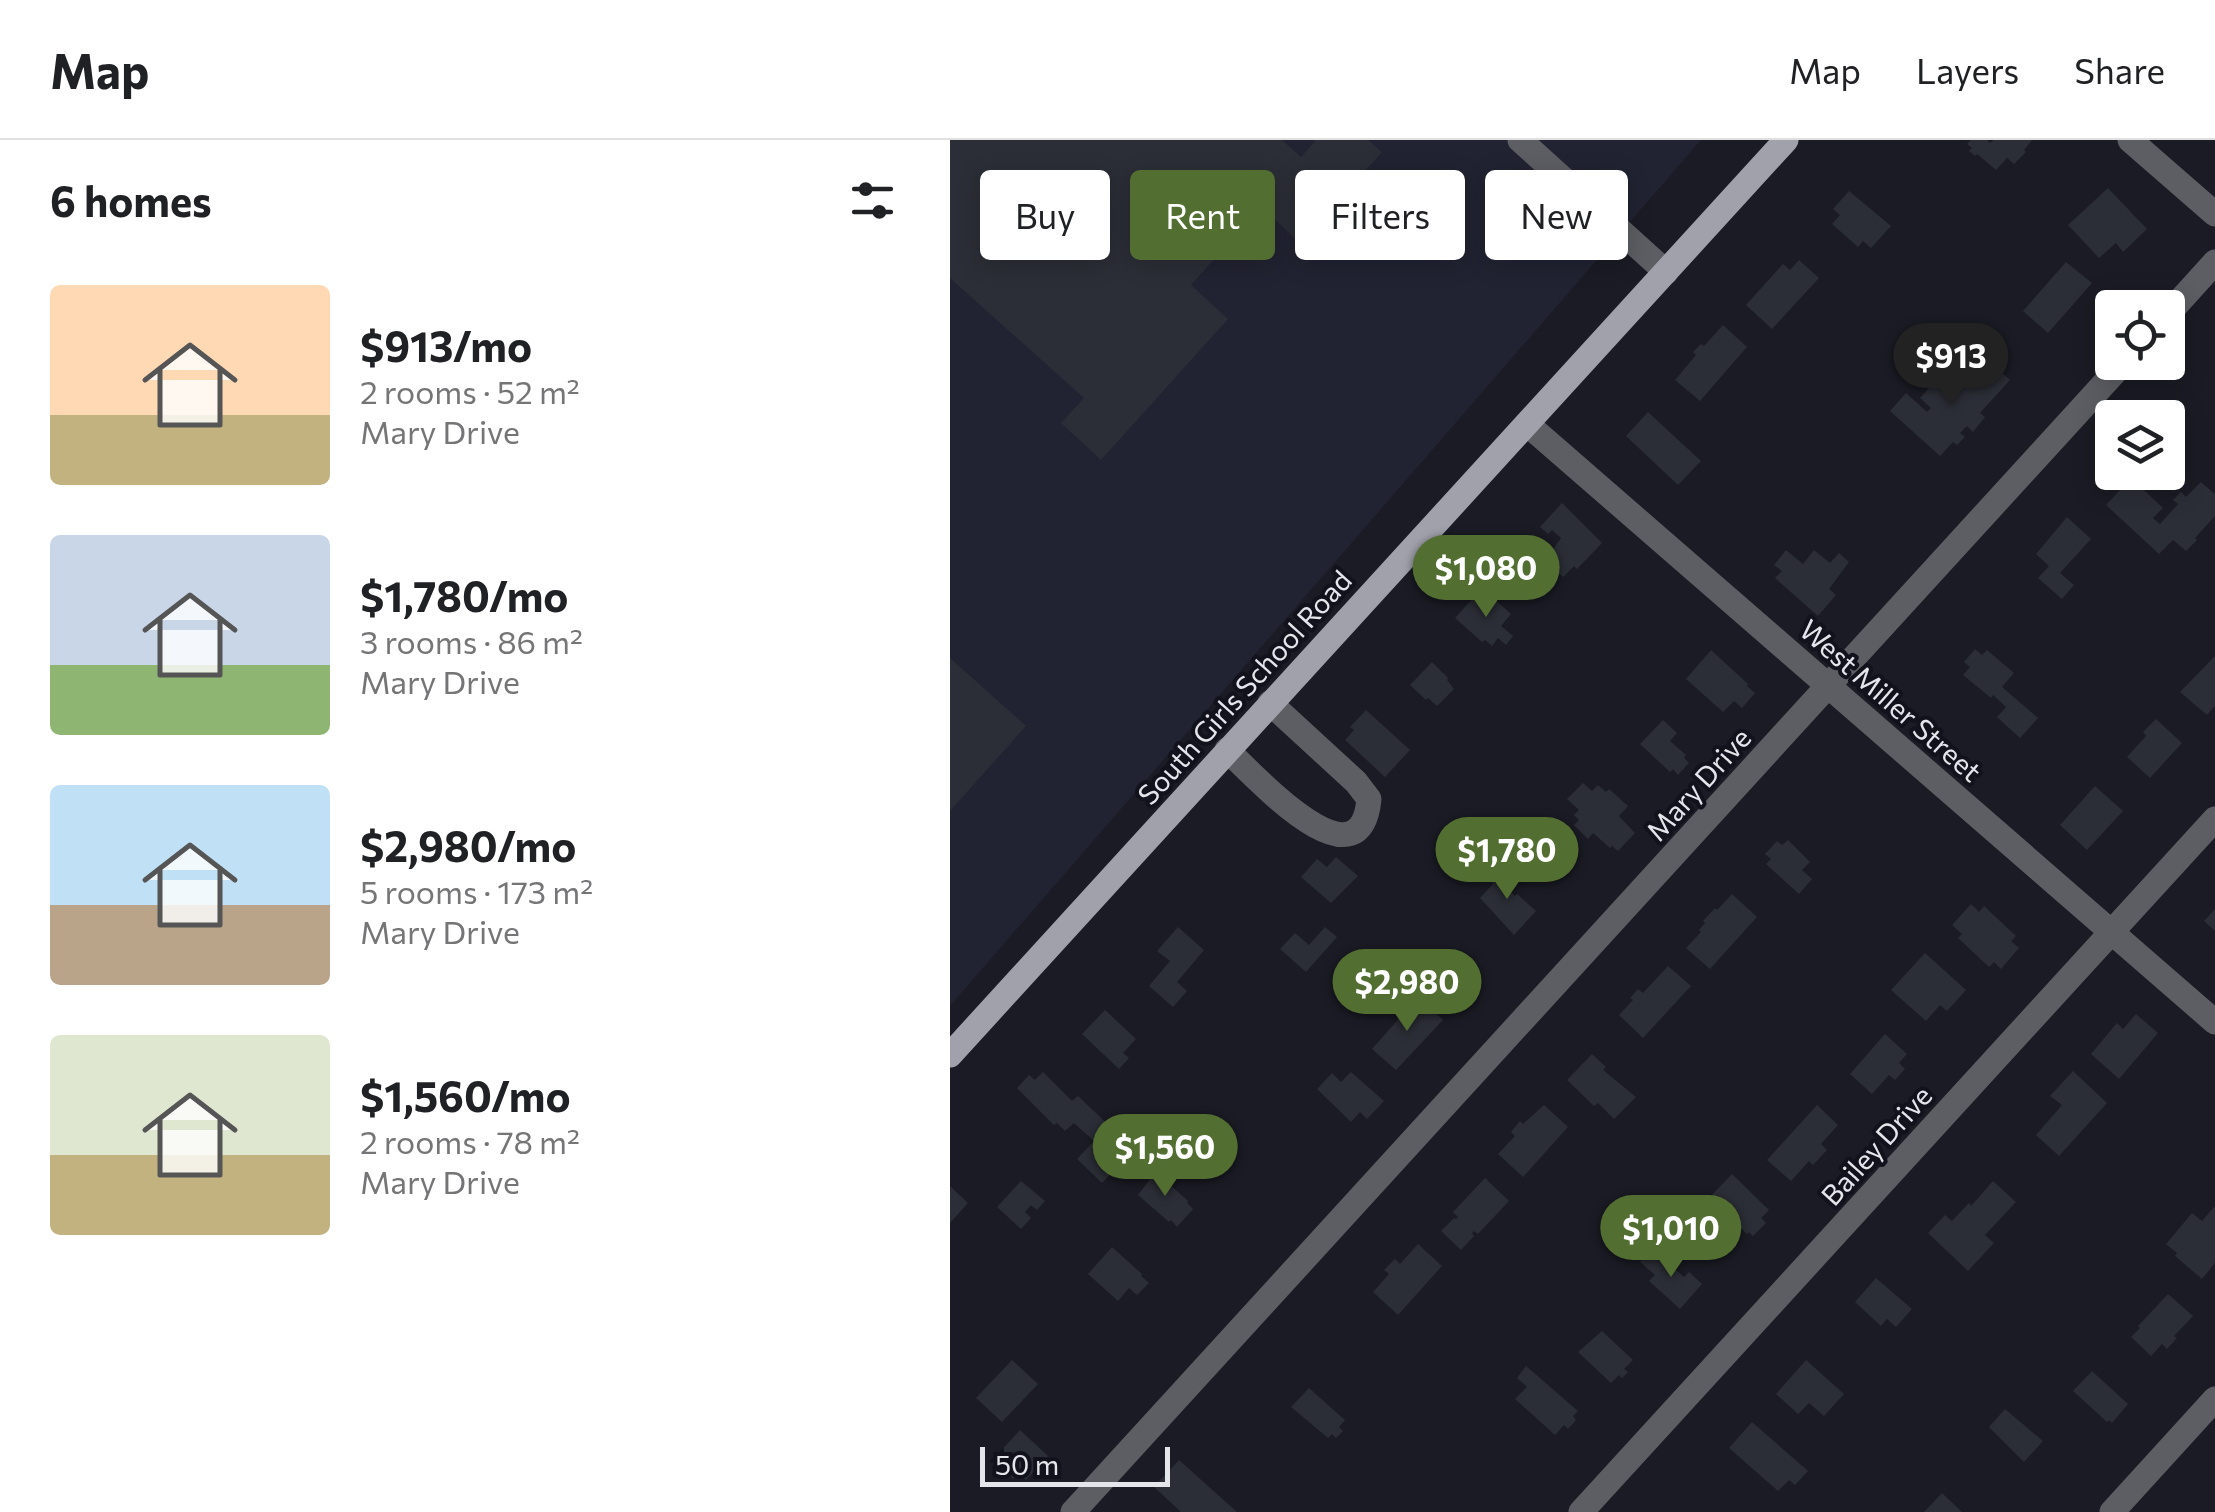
<!DOCTYPE html>
<meta charset="utf-8">
<style>
body{margin:0;font-family:Commissioner,sans-serif;background:#f2f2f2;color:#202124;height:100vh;display:flex;flex-direction:column;font-size:38px;white-space:nowrap}
*{box-sizing:border-box;margin:0}
p{font-size:32px;color:#757577}
.icon{flex:none;width:55px;height:55px;fill:none;stroke:currentColor;stroke-width:2;stroke-linecap:round;stroke-linejoin:round}
.map{position:relative;flex:1;overflow:hidden}
.sheet{display:flex;flex-direction:column;background:#fff;width:950px}
.sheet>*{flex:none}
.guide{position:absolute;left:30px;top:30px;width:950px;height:90px;display:flex;gap:20px}
.buttons{position:absolute;left:1145px;top:150px;display:grid;gap:20px}
.buttons a{display:grid;place-items:center;width:90px;height:90px;border-radius:10px;background:#fff;box-shadow:0 5px 25px #0003;font-size:50px}
.scale{position:absolute;left:30px;bottom:25px;width:190px;box-sizing:border-box;padding-left:10px;border:5px solid #e5e6ec;border-top:0;font-size:28px;line-height:35px;white-space:nowrap;color:#e5e6ec;-webkit-text-stroke:8px #11121b;paint-order:stroke}
.price{position:absolute;translate:-50% -85px;padding:0 22px;border-radius:35px;background:#536e31;color:#fff;font-size:32px;line-height:65px;filter:drop-shadow(0 2px 5px #0008)}
.price::after{content:'';position:absolute;left:50%;top:60px;width:30px;height:22px;margin-left:-15px;background:inherit;clip-path:polygon(0 0,100% 0,50% 100%)}
.price.current{background:#222;color:#fff}
ul{padding:0;list-style:none}
li{display:flex;align-items:center;gap:30px;height:250px;padding:0 50px}
li span{display:grid;place-items:center;flex:none;width:280px;height:200px;border-radius:10px;color:#555}
li>.icon{margin-inline-start:auto}
span .icon{width:120px;height:120px;fill:#fffc;stroke-width:1}
li b{font-size:42px}
h2{display:flex;justify-content:space-between;align-items:center;height:120px;padding:0 50px;font-size:42px}
.tag{padding:0 35px;border-radius:10px;background:#fff;box-shadow:0 5px 25px #0003;font-size:35px;line-height:90px}
.tag.current{background:#536e31;color:#fff}
header{display:flex;align-items:center;gap:60px;box-sizing:border-box;height:140px;padding:0 50px;background:#fff;border-bottom:2px solid #e0e0e0}
header strong{font-size:48px}
nav{display:flex;gap:55px;margin-inline-start:auto;font-size:35px}
main{display:flex;flex:1;min-height:0}
.map>svg:first-child{display:block}
</style>
<header>
<strong>Map</strong>
<nav><a>Map</a><a>Layers</a><a>Share</a></nav>
</header>
<main>
<section class="sheet">
<h2>6 homes<svg class="icon" aria-label="filters" viewBox="0 0 24 24"><path d="M4 7h16M4 17h16"/><circle cx="9" cy="7" r="2"/><circle cx="15" cy="17" r="2"/></svg></h2>
<ul>
<li><span style="background:linear-gradient(#ffd9b3 65%,#c2b280 0)"><svg class="icon" aria-label="home" viewBox="0 0 24 24"><path d="M3 11l9-7 9 7M6 9v11h12V9"/></svg></span><div><b>$913/mo</b><p>2 rooms · 52 m²</p><p>Mary Drive</p></div></li>
<li><span style="background:linear-gradient(#c9d6e8 65%,#8fb573 0)"><svg class="icon" aria-label="home" viewBox="0 0 24 24"><path d="M3 11l9-7 9 7M6 9v11h12V9"/></svg></span><div><b>$1,780/mo</b><p>3 rooms · 86 m²</p><p>Mary Drive</p></div></li>
<li><span style="background:linear-gradient(#bfe0f5 60%,#b9a48a 0)"><svg class="icon" aria-label="home" viewBox="0 0 24 24"><path d="M3 11l9-7 9 7M6 9v11h12V9"/></svg></span><div><b>$2,980/mo</b><p>5 rooms · 173 m²</p><p>Mary Drive</p></div></li>
<li><span style="background:linear-gradient(#dfe7d0 60%,#c2b280 0)"><svg class="icon" aria-label="home" viewBox="0 0 24 24"><path d="M3 11l9-7 9 7M6 9v11h12V9"/></svg></span><div><b>$1,560/mo</b><p>2 rooms · 78 m²</p><p>Mary Drive</p></div></li>
</ul>
</section>
<div class="map">
<svg width="1265" height="1372" viewBox="0 0 1265 1372">
<rect width="100%" height="100%" fill="#1a1b24"/>
<path fill="#222332" d="M0 0H751L0 866Z"/>
<path fill="#2c2e37" d="M0 0H332L351 17 366 0H418L432 12 350 103 311 67 241 145 278 179 151 320 111 283 134 258 0 138Z
M1021 0H1037L1040 3 1044 0H1082L1074 10 1076 12 1064 24 1057 18 1046 30 1027 14 1025 16 1019 11 1022 8 1017 4Z
M1158 48 1197 89 1173 112 1166 103 1149 118 1118 85Z
M899 51 941 86 921 108 913 101 908 107 882 84 890 75 883 69Z
M849 120 869 138 822 189 796 165 833 124 840 130Z
M1116 122 1142 143 1098 193 1073 171Z
M773 185 797 207 750 261 725 240 746 215 743 212 751 204 754 206Z
M1036 219 1060 240 1030 273 1035 277 1023 292 1017 286 1010 293 1015 297 1007 305 1003 302 990 316 940 271 956 253 977 272 981 268 970 258 989 237 1006 252Z
M698 272 751 321 728 345 676 296Z
M1181 338 1213 368 1203 378 1210 384 1228 364 1223 360 1231 352 1236 357 1251 342 1265 354V376L1245 398 1247 400 1236 411 1223 400 1209 414 1156 365Z
M612 363 652 403 627 429 624 426 613 437 595 421 611 398 602 390 598 394 590 387Z
M1117 377 1141 399 1110 433 1124 445 1112 459 1088 438 1099 426 1086 414Z
M836 410 853 424 864 410 880 423 889 413 899 422 879 449 886 455 868 476 825 438 832 431 824 425Z
M539 454 561 474 551 486 563 496 556 505 548 498 542 506 535 500 532 502 505 478 524 457 531 463Z
M1025 509 1032 515 1037 510 1064 533 1052 547 1088 578 1070 598 1047 577 1056 567 1043 555 1041 558 1013 535 1020 527 1014 522Z
M761 510 798 544 797 546 805 553 792 568 784 561 773 572 736 539Z
M1265 516V566L1257 575 1230 552Z
M0 518 76 586 0 671Z
M482 522 498 538 497 540 504 549 487 566 478 558 476 560 460 545Z
M416 570 460 610 435 637 395 600 404 590 400 587Z
M1206 579 1232 603 1200 638 1177 617 1196 596 1193 592Z
M713 580 727 593 720 601 736 615 734 618 739 623 728 635 723 629 720 632 690 604Z
M633 643 642 651 648 645 656 652 659 649 678 666 669 676 685 693 668 711 662 706 660 708 643 693 638 699 624 685 629 680 624 675 629 670 617 659Z
M1145 646 1173 671 1137 710 1110 685Z
M838 700 860 722 852 730 862 739 849 754 816 724 821 719 815 714 827 701 832 705Z
M386 717 408 736 381 763 351 737 367 719 377 727Z
M556 723 561 728 558 731 563 736 554 745 565 756 567 754 586 771 564 795 530 758 543 744 541 739Z
M782 754 807 777 760 829 736 808 751 792 749 790 755 783 753 781 765 768 767 770Z
M1021 764 1029 772 1034 766 1066 796 1061 801 1069 808 1051 829 1044 822 1039 827 1008 798 1012 794 1002 785Z
M1265 769V791L1254 781Z
M228 787 254 810 227 842 237 851 223 867 199 846 220 821 207 811Z
M375 787 387 797 356 832 330 809 345 793 359 805Z
M975 813 1016 850 997 871 990 865 976 881 941 850Z
M718 826 741 846 693 898 669 875 683 860 680 858 688 849 693 853Z
M468 857 493 880 446 930 422 909Z
M155 870 186 899 173 913 179 918 169 929 132 894Z
M1186 874 1208 893 1169 939 1141 914 1167 883 1173 889Z
M935 894 957 914 949 923 955 929 945 940 939 935 922 954 900 934Z
M642 914 656 927 653 930 686 957 664 979 648 963 644 966 617 940Z
M1123 931 1157 963 1109 1016 1086 995 1112 965 1100 956Z
M93 932 122 961 128 956 184 1009 152 1043 127 1019 144 1001 124 983 115 991 107 983 104 985 67 948 79 935 85 940Z
M401 932 434 961 417 979 410 972 401 982 367 949 382 933 391 942Z
M594 965 618 987 573 1037 548 1014 565 996 561 992 570 981 573 984Z
M867 965 888 985 871 1004 877 1010 863 1025 859 1021 841 1041 817 1020Z
M207 1030H210L221 1040 218 1043 238 1061 237 1063 243 1069 227 1087 221 1080 219 1082 188 1055Z
M782 1034 819 1070 811 1078 816 1083 803 1096 799 1092 797 1094 759 1058Z
M535 1038 559 1061 528 1094 524 1091 522 1093 524 1096 511 1110 491 1091 504 1078 506 1079 508 1077 503 1072Z
M71 1041 95 1061 87 1070 81 1065 75 1072 81 1078 71 1089 47 1067Z
M1043 1041 1066 1062 1035 1095 1044 1103 1018 1131 978 1093 995 1075 1002 1081 1019 1063 1021 1066Z
M0 1046 18 1063 0 1083Z
M1265 1066V1123L1252 1139 1225 1116 1227 1113 1216 1104 1242 1073 1252 1081Z
M468 1104 492 1126 448 1175 423 1152 439 1134 434 1130 445 1119 450 1124Z
M162 1107 192 1134 191 1136 199 1143 187 1155 179 1148 168 1161 138 1134Z
M702 1109 734 1137 739 1132 752 1144 730 1169 699 1141 705 1135 690 1122Z
M926 1138 962 1169 946 1187 937 1179 931 1186 905 1162Z
M1218 1154 1243 1176 1224 1196 1227 1198 1217 1209 1212 1204 1201 1216 1181 1197 1190 1188 1188 1186Z
M652 1191 683 1220 674 1229 678 1232 672 1238 669 1235 661 1243 628 1212Z
M62 1220 88 1244 52 1282 26 1258Z
M856 1220 894 1254 874 1276 859 1263 848 1274 826 1254Z
M576 1226 628 1271 623 1276 626 1280 618 1289 614 1285 605 1295 565 1259 577 1247 567 1238Z
M1142 1231 1178 1264 1162 1283 1159 1280 1157 1282 1123 1251Z
M359 1248 395 1280 389 1287 393 1291 386 1298 382 1294 378 1298 341 1267Z
M1055 1269 1093 1301 1074 1322 1039 1287Z
M802 1282 858 1331 845 1345 839 1340 828 1351 779 1308Z
M70 1290 98 1316 76 1340 69 1333 63 1339 50 1326 55 1321 48 1314Z
M229 1320 287 1372H231L204 1347Z
M992 1353 1012 1372H974Z"/>
<g fill="none" stroke-linecap="round" stroke-linejoin="round">
<path stroke="#5d5e63" stroke-width="25" d="M570 0 716 132
M1180 0 1265 74
M1218 174 1265 122
M577 284 1265 882
M277 610C303 634 410 753 419 659L406 642 320 563
M123 1372 1174 222
M631 1372 1265 679
M1162 1372 1265 1259"/>
<path stroke="#a0a1ab" stroke-width="25" d="M0 915 836 0"/>
</g>
<g text-anchor="middle" dominant-baseline="central" stroke-width="8" stroke-linejoin="round" paint-order="stroke">
<g font-size="28" fill="#e5e6ec" stroke="#11121b">
<text transform="translate(294 547) rotate(-48)">South Girls School Road</text>
<text transform="translate(941 560) rotate(41)">West Miller Street</text>
<text transform="translate(748 644) rotate(-48)">Mary Drive</text>
<text transform="translate(926 1005) rotate(-48)">Bailey Drive</text>
</g>
</g>
</svg>
<div class="buttons">
<a><svg class="icon" aria-label="locate" viewBox="0 0 24 24"><circle cx="12" cy="12" r="6"/><path d="M12 2v4M12 18v4M2 12h4M18 12h4"/></svg></a>
<a><svg class="icon" aria-label="layers" viewBox="0 0 24 24"><path d="M12 4l9 5-9 5-9-5zM3 14l9 5 9-5"/></svg></a>
</div>
<div class="scale">50 m</div>
<b class="price current" style="left:1001px;top:268px">$913</b>
<b class="price" style="left:536px;top:480px">$1,080</b>
<b class="price" style="left:557px;top:762px">$1,780</b>
<b class="price" style="left:457px;top:894px">$2,980</b>
<b class="price" style="left:215px;top:1059px">$1,560</b>
<b class="price" style="left:721px;top:1140px">$1,010</b>
<div class="guide">
<a class="tag">Buy</a>
<a class="tag current">Rent</a>
<a class="tag">Filters</a>
<a class="tag">New</a>
</div>
</div>
</main>
